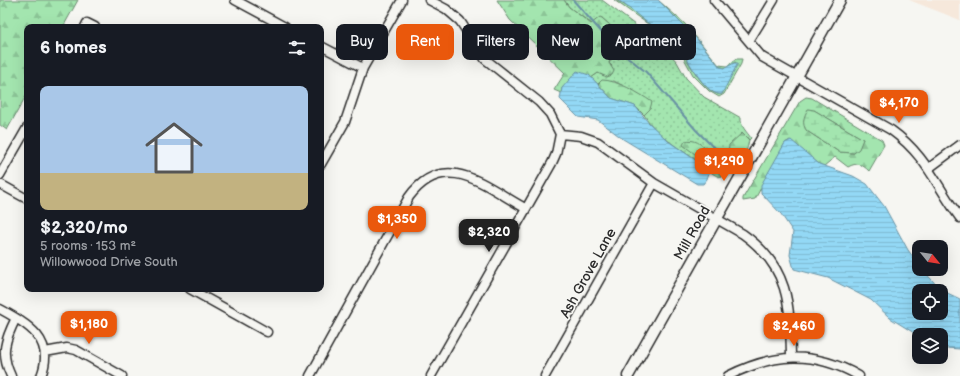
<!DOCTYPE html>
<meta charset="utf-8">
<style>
body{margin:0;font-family:"Balsamiq Sans",sans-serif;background:#242831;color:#f1f3f6;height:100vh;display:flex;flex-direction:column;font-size:15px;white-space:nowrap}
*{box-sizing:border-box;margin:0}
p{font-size:13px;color:#9ea1a6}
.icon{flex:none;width:22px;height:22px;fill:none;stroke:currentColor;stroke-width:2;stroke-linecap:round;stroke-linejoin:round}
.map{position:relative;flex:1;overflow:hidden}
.side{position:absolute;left:24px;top:24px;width:300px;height:268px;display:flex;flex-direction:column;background:#171b24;border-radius:8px;box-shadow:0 4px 16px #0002}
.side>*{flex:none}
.banner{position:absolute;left:336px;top:24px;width:380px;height:36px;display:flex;gap:8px}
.needle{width:26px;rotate:120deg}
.fabs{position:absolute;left:912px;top:240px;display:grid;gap:8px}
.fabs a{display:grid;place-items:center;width:36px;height:36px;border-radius:8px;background:#171b24;box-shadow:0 4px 16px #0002;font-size:20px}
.price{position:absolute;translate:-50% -34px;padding:0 9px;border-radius:8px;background:#ea580c;color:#fff;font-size:13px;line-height:26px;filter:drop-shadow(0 1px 2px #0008)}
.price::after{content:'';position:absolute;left:50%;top:24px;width:12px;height:9px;margin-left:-6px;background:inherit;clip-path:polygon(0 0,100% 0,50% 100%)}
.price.active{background:#222;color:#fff}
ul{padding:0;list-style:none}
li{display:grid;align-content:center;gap:8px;height:212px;padding:0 16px}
li span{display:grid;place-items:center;height:124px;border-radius:8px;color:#555}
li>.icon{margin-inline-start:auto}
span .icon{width:72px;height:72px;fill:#fffc;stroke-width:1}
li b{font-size:17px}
h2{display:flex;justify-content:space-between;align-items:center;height:48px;padding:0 16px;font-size:17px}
.pill{padding:0 14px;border-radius:8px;background:#171b24;box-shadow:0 4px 16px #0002;font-size:14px;line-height:36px}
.pill.active{background:#ea580c;color:#fff}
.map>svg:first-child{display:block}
</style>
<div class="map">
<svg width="960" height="376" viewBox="0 0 960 376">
<defs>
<pattern id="grass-dots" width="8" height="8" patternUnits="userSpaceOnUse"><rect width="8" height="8" fill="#a3e5af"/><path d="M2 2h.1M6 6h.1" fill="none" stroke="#8cc597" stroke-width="1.8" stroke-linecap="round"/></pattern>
<pattern id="forest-firs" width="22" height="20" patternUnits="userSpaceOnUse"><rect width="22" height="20" fill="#a3e5af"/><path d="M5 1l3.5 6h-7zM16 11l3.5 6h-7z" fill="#8cc597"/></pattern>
<pattern id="wetland-marsh" width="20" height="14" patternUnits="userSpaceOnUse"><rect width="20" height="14" fill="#a3e5af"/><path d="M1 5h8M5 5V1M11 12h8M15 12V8" fill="none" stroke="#8cc597"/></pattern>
<pattern id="water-rules" width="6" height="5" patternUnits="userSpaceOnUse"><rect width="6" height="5" fill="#93d8f5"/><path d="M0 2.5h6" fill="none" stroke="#7fbad2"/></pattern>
</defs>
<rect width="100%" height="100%" fill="#f6f6f2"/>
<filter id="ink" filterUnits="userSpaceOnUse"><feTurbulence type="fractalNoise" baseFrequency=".025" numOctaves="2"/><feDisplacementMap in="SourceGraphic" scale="8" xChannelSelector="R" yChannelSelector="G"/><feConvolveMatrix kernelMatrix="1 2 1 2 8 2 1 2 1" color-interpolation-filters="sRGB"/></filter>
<g filter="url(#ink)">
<path fill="#f6e8db" d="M909 0H960V20Z"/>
<path fill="url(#grass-dots)" stroke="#67886d" d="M564 0H602L664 47 677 62 686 78 704 97 741 118C740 126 747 132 751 138L749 140 746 136C739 144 725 168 712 156 709 154 706 150 704 146L699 162C679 148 657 136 644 115L650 109 644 97 614 81 598 84 591 78 598 73 604 76 612 66 609 63 613 57H623L626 53 640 49V39L612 27 602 18H599L592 24 569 7Z
M614 0C622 0 673 41 679 48 688 59 705 97 722 94L736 62 725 68 720 67 697 39 658 0 685 24 719 65 727 66 736 59H742L741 64 724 94 719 97 709 91 693 75 681 53 669 39Z"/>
<path fill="url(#forest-firs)" stroke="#67886d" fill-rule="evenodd" d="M0 0H78L63 27H27V94L7 130 0 125Z
M497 0H564L569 7 591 24 600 17 602 18 612 27 636 36 641 43 638 54 633 55 626 53 619 59 613 57 610 60 609 63 614 71 612 75 607 77 598 73 591 78 589 75 562 88 561 93 554 90 565 73 510 20Z
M602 80C617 80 639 93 652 102L650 109 644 115 635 106 611 98 598 84Z
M806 97 812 98 882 140 884 145 869 171C862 164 857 162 848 167L835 157 824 166 819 164 790 140 785 143 755 199 743 201V198L800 101ZM814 110 863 139 858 149 854 153 839 152 807 131 805 128Z
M742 133 749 140C746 159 736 170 719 177 708 172 708 168 699 162V157L683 145 685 141C706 136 707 164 728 157L729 145Z"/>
<path fill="url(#wetland-marsh)" stroke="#67886d" d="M808 109 814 110 863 139 859 149 854 153 839 152 807 131C801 124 804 116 808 109Z"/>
<path fill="url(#water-rules)" stroke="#6993a4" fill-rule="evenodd" d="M618 0H658L697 39 720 67 725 68 734 63H738L722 94C707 97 690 63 683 53 673 39 658 30 645 21 636 14 627 6 618 0Z
M577 71 589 75 611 98 635 106 648 122 668 141 704 166 709 173 707 179 703 184H697L623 139 598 120 578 117 560 99 562 88Z
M791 140 819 164 853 176 867 184 884 206 908 250 919 265V269H922L941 290 960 299V349L946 348 941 346V335L919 336 890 318 871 300 828 278 794 269 790 255 793 232 781 214 761 193V185L785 143ZM919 291H941V313H919Z"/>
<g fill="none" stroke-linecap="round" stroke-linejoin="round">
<path stroke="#6993a4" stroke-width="2" d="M573 0 613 45 646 72 696 130 711 145 728 156"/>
<g stroke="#2b2b2b" stroke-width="11">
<path id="minor" d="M235 0 285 27
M429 0 446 9 460 21 485 59 539 102 550 114 560 134
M714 0 762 57 891 130C927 156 935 184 960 218
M85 27 87 23 95 27
M749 41 774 0
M321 46 363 68
M560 134 581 136 598 142 654 183 743 234C789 267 790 303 791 356
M321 164 345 122 363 68 402 0
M929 168 960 145
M0 175 27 128
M0 184 27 199
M190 289 267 332
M0 309C27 324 56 339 41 376
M45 352 67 348 76 350 122 376
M11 376C0 353 5 340 16 318
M310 376 409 197C445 148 486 187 525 208
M431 376 552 163 556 154 560 134
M545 376 654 183
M728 376C774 353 813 350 859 376"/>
</g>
<g stroke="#2b2b2b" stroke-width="13">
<path id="tertiary" d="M628 376 840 0"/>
</g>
<use href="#minor" stroke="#f6f6f2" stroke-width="8"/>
<use href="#tertiary" stroke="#f6f6f2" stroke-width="10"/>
</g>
</g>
<g text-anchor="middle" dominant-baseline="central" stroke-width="3.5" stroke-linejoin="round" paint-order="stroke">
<g font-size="14" fill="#2b2b2b" stroke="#f6f6f2">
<text transform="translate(692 233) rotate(-61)">Mill Road</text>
<text transform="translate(588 273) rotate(-61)">Ash Grove Lane</text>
</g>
</g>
</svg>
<div class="fabs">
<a><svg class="needle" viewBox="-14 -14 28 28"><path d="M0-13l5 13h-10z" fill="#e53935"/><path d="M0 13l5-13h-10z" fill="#9ea1a6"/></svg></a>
<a><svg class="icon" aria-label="locate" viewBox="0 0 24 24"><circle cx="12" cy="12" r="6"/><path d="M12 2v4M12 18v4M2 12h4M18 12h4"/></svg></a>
<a><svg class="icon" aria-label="layers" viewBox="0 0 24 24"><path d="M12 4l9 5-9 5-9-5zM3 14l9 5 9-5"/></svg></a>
</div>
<b class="price" style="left:899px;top:124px">$4,170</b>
<b class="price" style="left:724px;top:182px">$1,290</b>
<b class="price" style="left:397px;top:240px">$1,350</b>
<b class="price active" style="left:489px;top:253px">$2,320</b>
<b class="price" style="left:89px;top:345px">$1,180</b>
<b class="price" style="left:794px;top:347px">$2,460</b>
<div class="banner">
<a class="pill">Buy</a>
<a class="pill active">Rent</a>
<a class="pill">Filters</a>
<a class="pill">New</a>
<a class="pill">Apartment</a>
</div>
<section class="side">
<h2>6 homes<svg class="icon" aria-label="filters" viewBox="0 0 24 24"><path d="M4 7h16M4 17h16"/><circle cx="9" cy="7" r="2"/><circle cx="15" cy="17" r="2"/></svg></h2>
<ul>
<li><span style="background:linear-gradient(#a9c7e8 70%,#c2b280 0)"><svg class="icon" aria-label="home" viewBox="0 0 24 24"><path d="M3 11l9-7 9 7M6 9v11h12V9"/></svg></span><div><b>$2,320/mo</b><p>5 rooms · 153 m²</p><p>Willowwood Drive South</p></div></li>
</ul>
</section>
</div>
